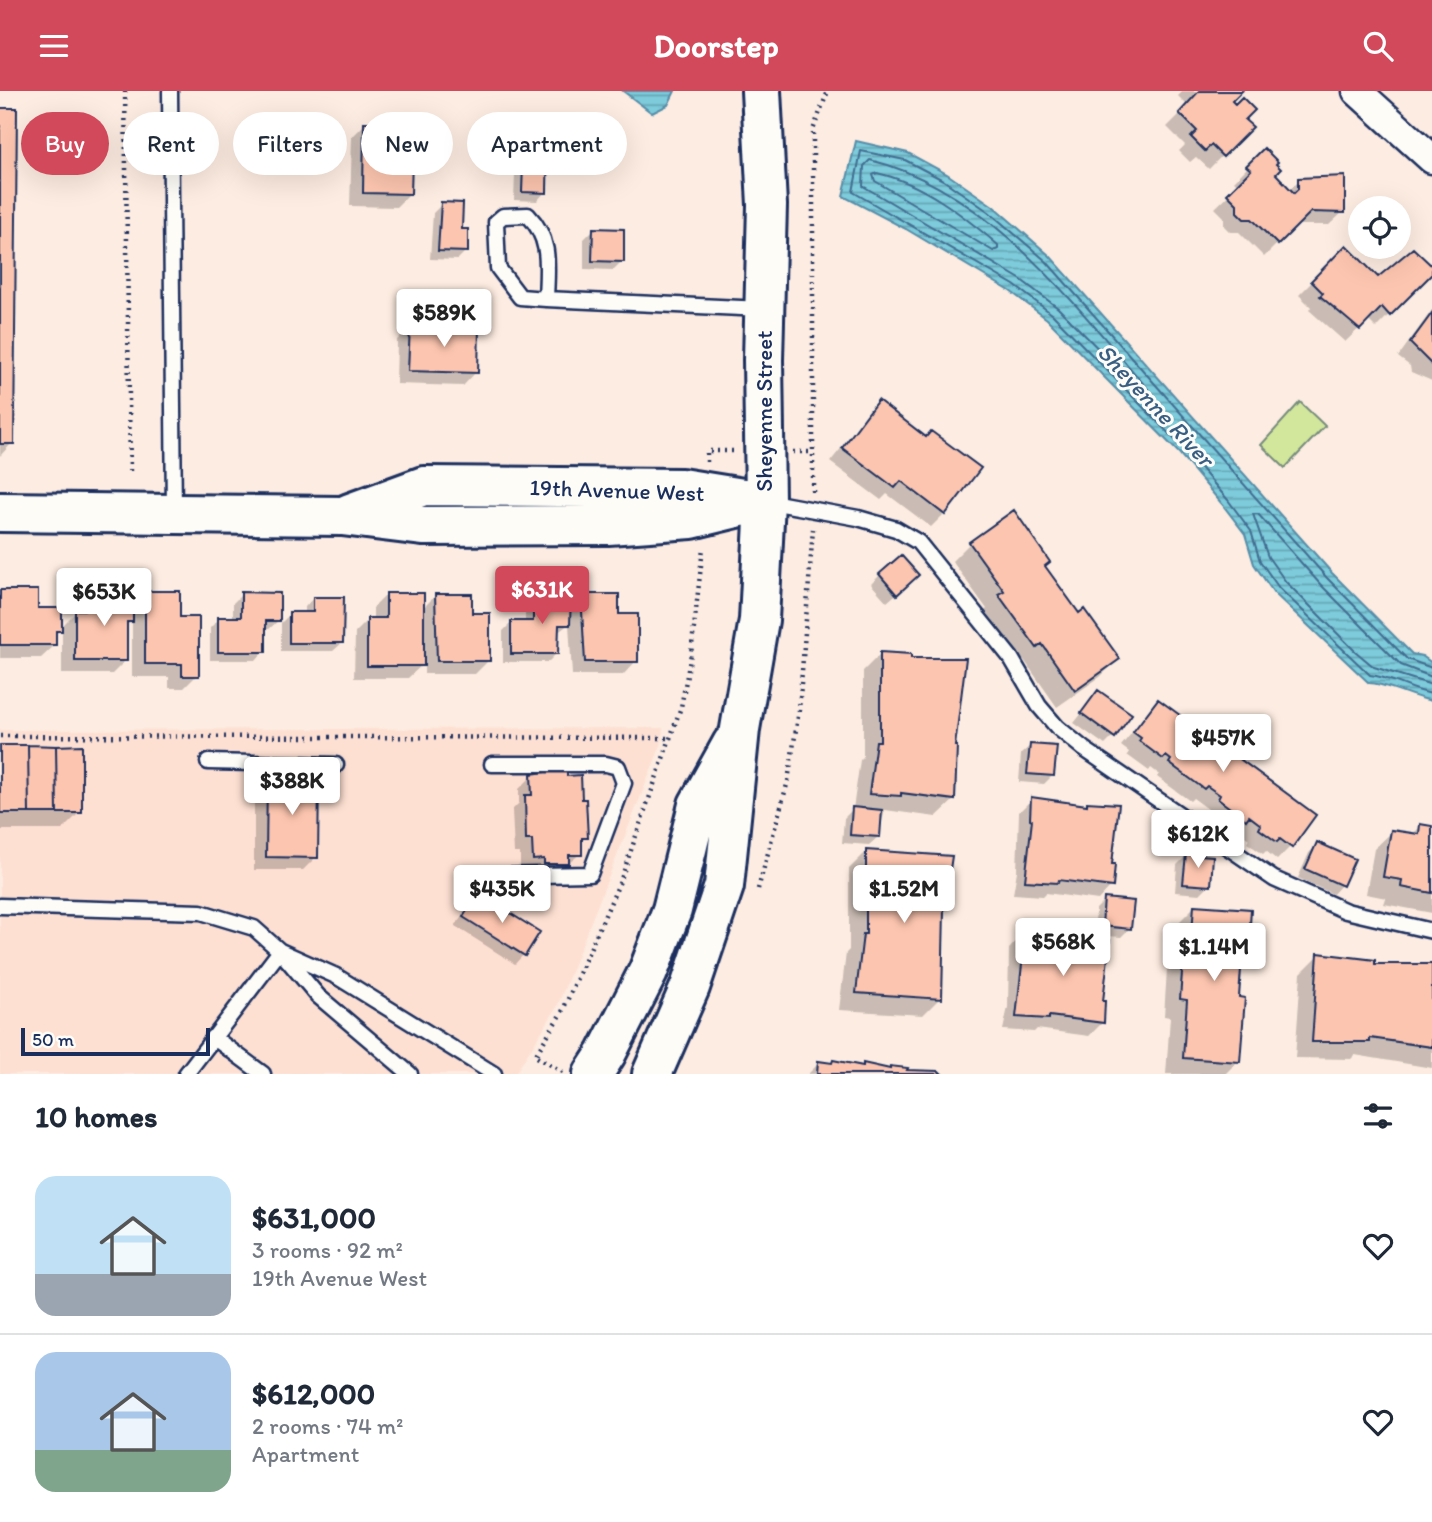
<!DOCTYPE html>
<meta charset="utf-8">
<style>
body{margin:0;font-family:Itim,sans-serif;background:#f6f6f7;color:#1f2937;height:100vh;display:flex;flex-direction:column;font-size:26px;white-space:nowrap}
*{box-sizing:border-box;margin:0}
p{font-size:23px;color:#747a83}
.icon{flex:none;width:38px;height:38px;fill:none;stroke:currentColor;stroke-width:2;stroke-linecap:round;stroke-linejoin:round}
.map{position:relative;height:983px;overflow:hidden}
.sheet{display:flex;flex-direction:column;background:#fff;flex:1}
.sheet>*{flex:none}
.guide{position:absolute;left:21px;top:21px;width:700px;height:63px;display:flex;gap:14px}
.controls{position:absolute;left:1348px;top:105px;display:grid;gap:14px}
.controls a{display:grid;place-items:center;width:63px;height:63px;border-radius:50%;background:#fff;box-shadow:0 7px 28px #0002;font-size:35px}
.scale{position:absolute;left:21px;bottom:18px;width:189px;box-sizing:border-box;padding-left:7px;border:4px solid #1b2f5e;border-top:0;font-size:19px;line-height:24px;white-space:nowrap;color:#1b2f5e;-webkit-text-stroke:5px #fdfcf7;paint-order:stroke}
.price{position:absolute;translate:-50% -60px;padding:0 16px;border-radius:7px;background:#fff;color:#222;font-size:23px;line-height:46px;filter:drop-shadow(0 2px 4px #0008)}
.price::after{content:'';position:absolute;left:50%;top:42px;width:21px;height:16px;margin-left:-10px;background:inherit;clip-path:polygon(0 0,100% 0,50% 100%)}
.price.selected{background:#d1495b;color:#fff}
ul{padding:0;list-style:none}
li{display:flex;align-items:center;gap:21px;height:175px;padding:0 35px}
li+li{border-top:2px solid #e0e1e3}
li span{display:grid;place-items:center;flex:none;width:196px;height:140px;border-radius:21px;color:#555}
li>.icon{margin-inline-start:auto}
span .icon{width:84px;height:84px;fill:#fffc;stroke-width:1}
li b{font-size:30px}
h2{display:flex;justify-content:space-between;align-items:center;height:84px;padding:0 35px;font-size:30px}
.pill{padding:0 24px;border-radius:32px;background:#fff;box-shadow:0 7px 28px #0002;font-size:24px;line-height:63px}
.pill.selected{background:#d1495b;color:#fff}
header{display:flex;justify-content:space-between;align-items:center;height:91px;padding:0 35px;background:#d1495b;color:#fff;font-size:32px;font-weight:800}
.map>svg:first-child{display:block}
</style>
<header><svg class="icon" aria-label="menu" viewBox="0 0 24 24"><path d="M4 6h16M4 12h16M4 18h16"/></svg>Doorstep<svg class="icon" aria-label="search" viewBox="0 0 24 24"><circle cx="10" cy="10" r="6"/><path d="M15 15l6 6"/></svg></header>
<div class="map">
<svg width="1432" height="983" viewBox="0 0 1432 983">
<defs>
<pattern id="water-rules" width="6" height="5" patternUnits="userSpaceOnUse" patternTransform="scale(1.75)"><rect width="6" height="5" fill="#7dcbdb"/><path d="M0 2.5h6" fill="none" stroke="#66a5b5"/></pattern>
</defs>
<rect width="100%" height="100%" fill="#fdece1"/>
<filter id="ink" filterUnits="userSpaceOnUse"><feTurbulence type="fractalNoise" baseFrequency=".0143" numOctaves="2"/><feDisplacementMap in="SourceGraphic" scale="14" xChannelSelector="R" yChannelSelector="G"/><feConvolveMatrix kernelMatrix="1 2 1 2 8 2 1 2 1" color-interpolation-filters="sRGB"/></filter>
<g filter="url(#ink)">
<path fill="#fde0d2" d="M663 637 661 654 557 916 515 983H0V639Z"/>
<path fill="#d2e79b" stroke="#768b7c" stroke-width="2" d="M1300 311 1325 335 1285 377 1261 354Z"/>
<path fill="url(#water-rules)" stroke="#568da9" stroke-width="2" d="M623 0H675L668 14 652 22Z
M856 50 908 62 947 83 993 115 1050 165 1332 482 1412 563 1422 565 1432 572V610C1411 606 1385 592 1369 592L1274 502 1254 473 1245 443 1222 413 1179 362 1047 228 1010 200 906 138 843 105Z"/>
<path fill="#0003" d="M1183 0H1239L1229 10 1250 36 1209 78 1196 66 1190 71 1179 60 1185 54 1167 36 1188 15 1178 5Z
M0 19 12 352 0 365Z
M365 33 410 102 396 116 350 115 352 46Z
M524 48 545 101 537 110 514 109 516 57Z
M1264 60 1273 83 1289 99 1299 89 1343 121 1329 134H1296L1264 166 1239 141H1230L1224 135V126L1215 117 1239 94 1234 90Z
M442 113 461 140 466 160 457 169 430 168 433 122Z
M593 139 622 170 613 179 584 178V148Z
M1346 157 1378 188 1432 180 1376 237 1368 229 1345 251 1309 219 1311 216 1299 204Z
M1432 219V290L1411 281 1410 275 1398 266Z
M410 236 476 281 463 295 396 293 397 249Z
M878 312 926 347 944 423 931 436 887 403 881 409 830 371Z
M1013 421 1043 476 1078 524 1118 568 1100 586 1057 616 1024 569 1018 573 982 522 987 518 952 470 970 452Z
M880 484 908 493 887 511 871 493Z
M0 501 36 519 60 537 76 521H83V515L97 501 131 516 146 501 179 528 197 584 184 597H169V586H132V529L126 535V569L112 583H62V537L55 544V554L41 567H0Z
M242 503 278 530 269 538H265L264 560 256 569H210V537L219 528H233V512Z
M387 503 422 518 436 504 470 523 488 570 475 583H424V572L408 587H354L355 542 368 529H373V517Z
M582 505 617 525 636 570 623 584H572L569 533 557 542V562L548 571H503V540L512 531H525V514L534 506 569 518Z
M313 507 342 552 333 560H281V532L290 523H305V516Z
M880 563 932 570 935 567 964 569 953 657 954 709 936 726 885 719 878 746 869 754 842 752 844 727 853 718 860 669 863 666V580Z
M1099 601 1113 646 1105 654 1074 632Z
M1158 610 1291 755 1277 769 1266 760 1263 763 1247 752 1249 748 1235 738 1232 741 1206 722 1208 718 1193 707 1190 710 1157 686 1159 683 1151 677 1149 680 1127 664 1129 661 1121 655Z
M1030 655 1053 684 1044 693 1019 691 1021 663Z
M0 656 80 721 62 739H0Z
M275 683 316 766 303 779H254V702Z
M532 685 586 746 580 752V763L553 785 520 781V762H514L512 719 519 712V698Z
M1032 708 1085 715 1088 712 1110 775 1111 795 1098 809 1046 802 1043 805 1013 803 1017 780 1019 721Z
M1421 735 1432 737V822L1384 813 1386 807 1366 803 1374 758 1392 741 1412 744Z
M1318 753 1341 794 1333 803 1298 787 1309 762Z
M867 760 940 907 923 924 839 919 846 862 849 859V778Z
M1186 765 1209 794 1200 803 1175 801 1177 774Z
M478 804 523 864 515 873 455 835Z
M1105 809 1130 837 1121 846 1094 844 1096 818Z
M1195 815 1247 849 1241 856 1237 908 1238 970 1225 983H1166L1170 926 1164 925 1168 862 1175 855 1177 833Z
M1022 844 1076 852 1079 849 1101 911 1102 932 1089 945 1037 938 1034 941 1003 939 1008 916 1009 858Z
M1319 864 1374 875H1432V977L1355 964 1351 968 1295 967 1301 882Z
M819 972 937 981 808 983Z"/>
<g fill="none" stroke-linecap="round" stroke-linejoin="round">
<path stroke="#426d90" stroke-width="2" d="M870 69C988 97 1077 216 1153 304V308H1148L1058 217 1020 188 863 95 864 75Z
M877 82C923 92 963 124 998 154V158L993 160 875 90 873 84Z
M1432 577 1407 568 1327 487 1046 170 989 121 943 89 905 69 861 60 853 101 1014 194 1052 223 1184 358 1228 409 1251 440 1260 470 1279 497 1370 584C1391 586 1410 599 1432 603
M1432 586 1401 574 1320 493 1258 423H1253L1268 466 1286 491 1355 560 1374 576 1432 594"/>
</g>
<path fill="#fcc5af" stroke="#1b2f5e" stroke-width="2" d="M1199 0H1242L1232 10 1235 13 1242 6 1255 19 1245 29 1253 36 1223 66 1211 54 1205 60 1191 46 1197 40 1179 22Z
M0 17H17L14 353H0Z
M364 31 413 32 411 103 363 102Z
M524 46 548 47 547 102 522 101Z
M1264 57 1278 71 1276 73 1281 78 1276 83 1294 102 1298 98V87L1345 85V122L1311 121 1278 154 1252 128H1244L1237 121V113L1227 103 1251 79 1246 75Z
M441 111 463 112 462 138H468V161L438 160Z
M593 137 624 138V171L592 170Z
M1346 154 1378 186 1413 157 1432 175V183L1390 225 1382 216 1360 239 1320 205 1323 202 1311 190Z
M1432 222V274L1410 252Z
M410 234 479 235 478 282 408 280Z
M878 309 926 346 931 340 981 377 945 424 901 390 895 397 842 357Z
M1014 419 1050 471 1045 475 1079 522 1084 518 1120 568 1075 600 1042 553 1037 557 998 503 1004 500 969 451Z
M901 464 919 484 897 504 879 483Z
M0 499H38V517H62V540H56V554H0Z
M96 500H133V531H127V570H75V519H96Z
M145 500H180V526H199V585H182V573H145Z
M241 501 280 502V530H266V561H218V526H241Z
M386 502H424V575H367V527H386Z
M435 503H472V522H490V570H437Z
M581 503H619V523H638V571H585Z
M533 504H571L570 534H559L558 563H511V530H533Z
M313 506H344L343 552H289V521H313Z
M880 561 911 563V567H966L955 655H957L955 709 901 702V705L869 703 876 650H880Z
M1098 599 1132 623 1115 647 1081 622Z
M1158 608 1316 724 1292 757 1280 748 1277 751 1259 738 1261 734 1249 725 1246 729 1218 708 1220 704 1207 695 1204 698 1169 672 1171 669 1166 665 1163 668 1139 650 1141 647 1133 641Z
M1030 653 1057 655 1054 685 1027 683Z
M0 654H28L29 722H0Z
M28 654 56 655 57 722H29Z
M82 654V722H57L56 655Z
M567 678V685L581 684 582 708H586L588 747H582V764H569V773H544V768L533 769 532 749H526L525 704H532L531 683Z
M274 681H286V687H319L318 767 266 766 267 687H274Z
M1031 706 1087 714V711L1119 713 1112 773H1115L1113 796 1059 789 1058 792 1025 790 1032 729 1030 728Z
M852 716 882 719 880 746 850 744Z
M1420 733 1432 735V802L1401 796 1402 789 1383 786 1391 739 1419 743Z
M1317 751 1355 768 1343 795 1305 778Z
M866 759 952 765 944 819 942 908 856 902 863 843H866Z
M1186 763 1213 765 1211 795 1183 793Z
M478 802 540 841 525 865 463 826Z
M1104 807 1134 810 1131 838 1102 835Z
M1194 814 1251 818 1249 850H1243L1239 906 1245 907 1240 971 1183 967 1187 909 1180 908 1185 843H1192Z
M1022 843 1078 850V847L1110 849 1103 910H1105L1104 932 1049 925V928L1016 926 1023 865H1020Z
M1318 862 1375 869V873H1432V956L1370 947V951H1312Z
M833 969 863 975V972L890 978V975L908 977 907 979 939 980 942 983H817L818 970 832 972Z"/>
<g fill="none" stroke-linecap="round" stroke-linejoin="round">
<g stroke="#1b2f5e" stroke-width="19">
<path id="lane" d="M170 0 174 422
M546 208C547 175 552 149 528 124L503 125 496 131 498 177 520 206 546 208 763 218
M766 410 858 427 896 438 918 451 1011 567 1039 615 1057 636 1084 658 1274 788 1346 820 1432 840
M208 671 336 674
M492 673H606L618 676 624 692 590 783 493 785
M0 815 201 821 254 837 280 860 186 983
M213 946 263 983
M410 983 318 905 280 860 336 885 494 983"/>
</g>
<g stroke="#1b2f5e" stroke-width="33">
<path id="street" d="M1357 0 1432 68"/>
</g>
<g stroke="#1b2f5e" stroke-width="44">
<path id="secondary" d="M0 421 342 425 423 435 608 434 691 428 765 410
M350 422 424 395 681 397 749 408
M593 983 606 963 648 881 672 819 698 714 732 653
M652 983 690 896 724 795 740 638 759 529 765 410 763 269 767 114 761 0"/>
</g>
<path stroke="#1b2f5e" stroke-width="4.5" stroke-dasharray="2 5" stroke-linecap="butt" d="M125 0 130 383
M793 361H812
M707 371V360H735
M813 401V39L828 0
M0 645 670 647
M758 798 788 690 799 619 813 438
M563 981 535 965 563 919 621 788 681 616 691 563 703 457"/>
<use href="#lane" stroke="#fdfcf7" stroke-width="14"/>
<use href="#street" stroke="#fdfcf7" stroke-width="28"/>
<use href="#secondary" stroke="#fdfcf7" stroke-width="38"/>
</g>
</g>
<g text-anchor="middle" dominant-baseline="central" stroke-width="6" stroke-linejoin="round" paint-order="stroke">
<g font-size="23" fill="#1b2f5e" stroke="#fdfcf7">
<text transform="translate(764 320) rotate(-90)">Sheyenne Street</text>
<text transform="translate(617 399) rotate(2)">19th Avenue West</text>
</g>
<g font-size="24" font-style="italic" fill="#385e84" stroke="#fdfcf7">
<text transform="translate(1156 314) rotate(47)">Sheyenne River</text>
</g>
</g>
</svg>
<div class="controls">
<a><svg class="icon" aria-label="locate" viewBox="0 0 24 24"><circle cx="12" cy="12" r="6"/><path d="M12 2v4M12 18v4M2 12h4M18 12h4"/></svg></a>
</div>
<div class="scale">50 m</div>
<b class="price" style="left:444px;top:258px">$589K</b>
<b class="price selected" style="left:542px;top:535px">$631K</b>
<b class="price" style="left:104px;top:537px">$653K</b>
<b class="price" style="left:1223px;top:683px">$457K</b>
<b class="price" style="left:292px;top:726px">$388K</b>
<b class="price" style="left:1198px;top:779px">$612K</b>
<b class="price" style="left:502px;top:834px">$435K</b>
<b class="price" style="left:904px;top:834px">$1.52M</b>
<b class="price" style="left:1063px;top:887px">$568K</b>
<b class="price" style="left:1214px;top:892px">$1.14M</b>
<div class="guide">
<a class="pill selected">Buy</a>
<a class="pill">Rent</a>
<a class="pill">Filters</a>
<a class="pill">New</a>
<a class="pill">Apartment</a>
</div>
</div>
<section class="sheet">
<h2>10 homes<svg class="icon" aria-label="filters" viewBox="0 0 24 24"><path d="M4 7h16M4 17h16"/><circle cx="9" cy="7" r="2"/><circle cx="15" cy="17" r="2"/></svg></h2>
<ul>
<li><span style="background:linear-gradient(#bfe0f5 70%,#9aa5b1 0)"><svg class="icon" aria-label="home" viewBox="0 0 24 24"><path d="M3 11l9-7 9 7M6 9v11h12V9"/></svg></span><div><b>$631,000</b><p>3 rooms · 92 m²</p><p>19th Avenue West</p></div><svg class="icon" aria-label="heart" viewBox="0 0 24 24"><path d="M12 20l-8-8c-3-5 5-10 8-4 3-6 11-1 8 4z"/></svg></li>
<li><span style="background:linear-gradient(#a9c7e8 70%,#7fa58c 0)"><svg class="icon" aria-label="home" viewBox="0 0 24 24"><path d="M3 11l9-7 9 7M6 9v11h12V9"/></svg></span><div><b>$612,000</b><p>2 rooms · 74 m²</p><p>Apartment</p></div><svg class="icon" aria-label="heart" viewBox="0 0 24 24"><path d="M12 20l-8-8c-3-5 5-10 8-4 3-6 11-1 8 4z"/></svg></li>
</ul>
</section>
